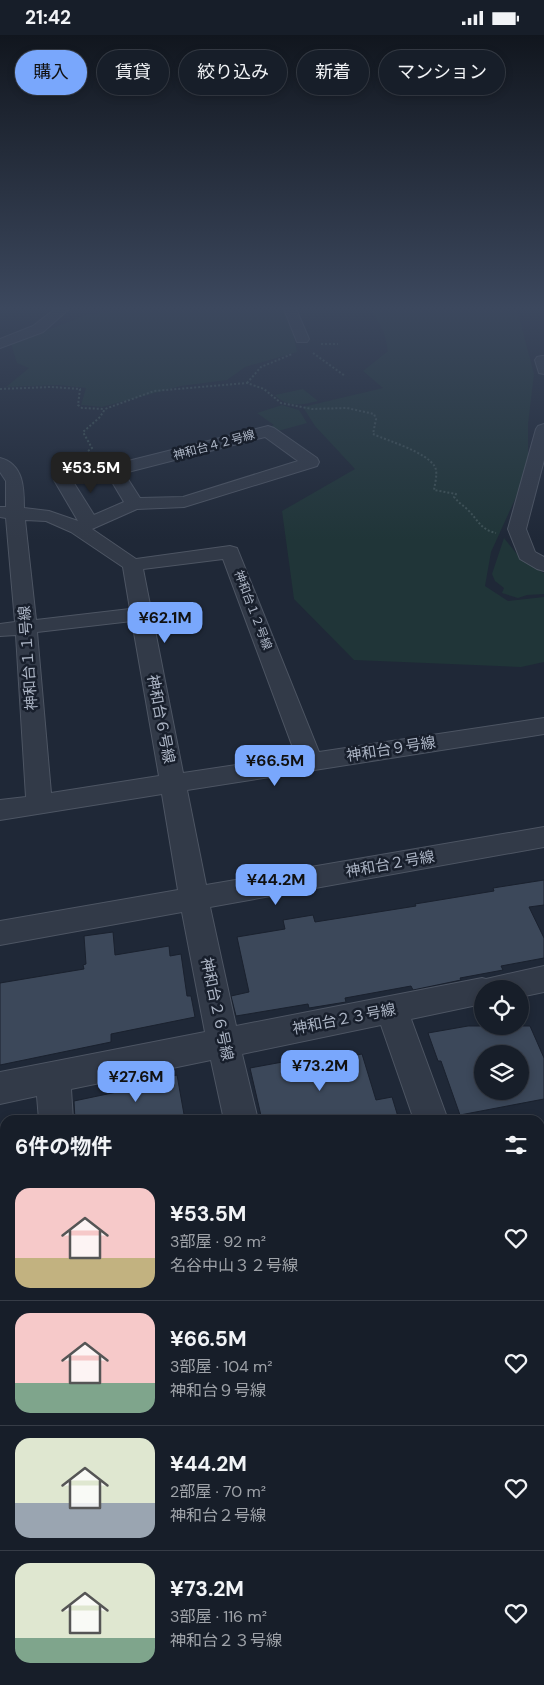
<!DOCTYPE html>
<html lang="ja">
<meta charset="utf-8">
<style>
body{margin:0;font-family:"DM Sans","Noto Sans JP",sans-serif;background:#242b35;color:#f1f3f6;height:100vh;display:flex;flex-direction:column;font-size:19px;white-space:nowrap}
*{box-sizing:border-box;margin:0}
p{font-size:16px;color:#9ea2a8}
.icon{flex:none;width:28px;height:28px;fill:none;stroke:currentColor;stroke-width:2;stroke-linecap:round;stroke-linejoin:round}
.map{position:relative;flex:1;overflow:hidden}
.drawer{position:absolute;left:0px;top:1080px;width:545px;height:570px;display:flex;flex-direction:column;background:#171e29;border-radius:15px 15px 0 0;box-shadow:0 2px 8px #0003,0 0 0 1px #363c46}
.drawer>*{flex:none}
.guide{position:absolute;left:15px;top:15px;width:515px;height:45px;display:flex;gap:10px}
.controls{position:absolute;left:474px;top:945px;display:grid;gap:10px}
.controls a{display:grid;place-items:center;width:55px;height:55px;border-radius:50%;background:#171e29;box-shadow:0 2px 8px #0003,0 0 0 1px #363c46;font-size:25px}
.price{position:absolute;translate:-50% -42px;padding:0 11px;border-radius:10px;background:#79a7fc;color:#111;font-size:16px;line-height:32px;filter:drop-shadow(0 1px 2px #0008)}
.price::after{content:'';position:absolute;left:50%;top:30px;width:15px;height:11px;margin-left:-8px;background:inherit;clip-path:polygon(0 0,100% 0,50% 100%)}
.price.selected{background:#222;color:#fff}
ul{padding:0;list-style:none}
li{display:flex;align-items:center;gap:15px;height:125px;padding:0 15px}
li+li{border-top:1px solid #363c46}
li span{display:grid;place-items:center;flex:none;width:140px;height:100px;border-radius:15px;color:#555}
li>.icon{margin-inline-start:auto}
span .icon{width:60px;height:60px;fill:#fffc;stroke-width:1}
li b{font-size:21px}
h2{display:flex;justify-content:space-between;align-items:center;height:60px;padding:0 15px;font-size:21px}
.chip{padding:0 18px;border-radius:22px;background:#171e29;box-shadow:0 2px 8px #0003,0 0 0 1px #363c46;font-size:18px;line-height:45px}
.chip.selected{background:#79a7fc;color:#111}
.status{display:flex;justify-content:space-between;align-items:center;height:35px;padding:0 25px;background:#171e29;direction:ltr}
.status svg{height:14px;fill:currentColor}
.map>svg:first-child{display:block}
</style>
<div class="status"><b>21:42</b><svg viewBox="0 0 49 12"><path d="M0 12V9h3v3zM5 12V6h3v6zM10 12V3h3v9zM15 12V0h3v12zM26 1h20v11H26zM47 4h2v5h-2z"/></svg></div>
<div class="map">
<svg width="544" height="1650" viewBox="0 0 544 1650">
<rect width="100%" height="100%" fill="#1f2837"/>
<path fill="#203538" d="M127 274H288L297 317 245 332 227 345 181 351 102 372 81 370 86 353 58 350 6 352 29 333 17 328 11 309 86 280Z
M372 274H517L534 339 528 389V421L521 451 491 517 485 551 508 566 544 562V627L521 632 354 625 294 564 282 476 355 434 315 391 303 372 383 353 363 336 388 316 384 298Z
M303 354 318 366C302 370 287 373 275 360Z
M282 370 299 375 307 388 278 396 271 391 274 390 257 378Z
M504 503 521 524 544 538V559L527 560 518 563 502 558 504 553 495 546 492 539Z"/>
<path fill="#3c485a" stroke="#1a212e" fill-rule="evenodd" d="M544 845V870L529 872 544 903V923L501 931 503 935 460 943 461 945 413 955 411 951 345 963 346 967 309 973 308 969 236 981 231 961 249 957 237 902 285 894 283 885 313 880 315 887 416 871 415 869 494 856 493 853Z
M113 897 115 920 169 911 170 921 181 919 187 961H191L195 982 111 999V1007L0 1030V948L84 934 83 930 86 929 84 901Z
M468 991H530L544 1023V1064L460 1080 441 1026H438L428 998ZM482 1019H520V1056H482Z
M362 1019 376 1065 392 1062 399 1085H262L250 1033 288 1026 291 1033Z
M177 1040 185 1085H75L74 1066 136 1053 135 1049Z"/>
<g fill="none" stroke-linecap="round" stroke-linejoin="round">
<g stroke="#4d5563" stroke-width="2">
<path id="minor" d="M55 274H69L43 297 0 313V304L33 291Z
M284 274H296L309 304 307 307H297Z
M542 321H544V339L539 338 535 325 537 322Z
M544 389V425L526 494 535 517 544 522V536L537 534 520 524 508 494 536 394 538 391Z
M268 391 274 393 317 423 319 427 317 431 184 472 137 474 92 494 136 524 230 511 237 513 319 717 544 683V699L187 755 206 850 544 792V812L210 872 236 991 482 943 486 944 544 931V957L520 962V954H482V969L411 984 448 1085H414L381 990 242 1019 258 1085H224L211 1025 71 1054 73 1085H39L37 1061 0 1069V1037L205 997 182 877 0 910V886L178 855 162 759 0 785V765L26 762 16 600 0 601V589L15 587 6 483 0 482V472H6V446L0 437V423C24 429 24 454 24 473L49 476 78 486 54 445 52 435 68 423H80L82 427 70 437 72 445 94 480 124 467 105 435 108 431ZM265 402 298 426 183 462 140 463 124 438ZM25 485 46 486 71 497 123 532 130 574 36 585ZM223 524 296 721 183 738 143 534ZM132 586 159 741 51 758 37 597Z
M540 1367 544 1368V1420L540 1419Z
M67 1645H117V1650H67Z
M335 1645H385L386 1650H336Z"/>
</g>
<path stroke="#3e5256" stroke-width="2" stroke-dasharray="2 2" stroke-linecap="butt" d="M321 309H338
M313 318 345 341
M247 348 261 332 292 319
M0 354 51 352 80 354 78 370 82 373 104 374
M88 416 92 413 83 397 100 382 105 374 154 356 247 348 264 354 281 368 312 374 347 373 374 379 376 384 373 399C388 406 427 417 435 432 438 438 435 448 434 455L456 459 454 462 456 464C459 468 464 471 468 475 478 485 481 495 496 498"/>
<use href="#minor" fill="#323a48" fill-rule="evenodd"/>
</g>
<linearGradient id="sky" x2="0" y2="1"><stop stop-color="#11161e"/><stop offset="0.54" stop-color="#3c485e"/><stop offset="1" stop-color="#3c485e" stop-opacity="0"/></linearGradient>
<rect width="544" height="505" fill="url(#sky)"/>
<g text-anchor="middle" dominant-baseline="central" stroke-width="5" stroke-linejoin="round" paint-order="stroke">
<g font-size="12" fill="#acb5c5" stroke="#181f2c">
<text transform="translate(214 410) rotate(-15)">神和台４２号線</text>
<text transform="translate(253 575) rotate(69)">神和台１２号線</text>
</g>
<g font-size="15" fill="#acb5c5" stroke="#181f2c">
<text transform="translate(28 623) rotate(-94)">神和台１１号線</text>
<text transform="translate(161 684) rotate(79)">神和台６号線</text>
<text transform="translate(391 714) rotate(-9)">神和台９号線</text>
<text transform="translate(390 829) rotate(-10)">神和台２号線</text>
<text transform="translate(217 974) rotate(78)">神和台２６号線</text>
<text transform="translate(344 984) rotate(-11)">神和台２３号線</text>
</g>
</g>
</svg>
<div class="controls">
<a><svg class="icon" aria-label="locate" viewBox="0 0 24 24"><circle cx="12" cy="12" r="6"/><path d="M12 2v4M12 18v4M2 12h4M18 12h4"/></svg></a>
<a><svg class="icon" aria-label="layers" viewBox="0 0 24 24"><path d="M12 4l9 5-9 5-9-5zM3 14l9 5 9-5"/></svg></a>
</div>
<b class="price selected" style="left:91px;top:459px">¥53.5M</b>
<b class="price" style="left:165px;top:609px">¥62.1M</b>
<b class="price" style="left:275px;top:752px">¥66.5M</b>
<b class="price" style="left:276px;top:871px">¥44.2M</b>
<b class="price" style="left:320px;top:1057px">¥73.2M</b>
<b class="price" style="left:136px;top:1068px">¥27.6M</b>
<div class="guide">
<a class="chip selected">購入</a>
<a class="chip">賃貸</a>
<a class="chip">絞り込み</a>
<a class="chip">新着</a>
<a class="chip">マンション</a>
</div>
<section class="drawer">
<h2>6件の物件<svg class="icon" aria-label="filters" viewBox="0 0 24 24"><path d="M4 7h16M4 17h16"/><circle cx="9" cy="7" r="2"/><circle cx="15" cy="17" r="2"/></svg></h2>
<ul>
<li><span style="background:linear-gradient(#f6c9c9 70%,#c2b280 0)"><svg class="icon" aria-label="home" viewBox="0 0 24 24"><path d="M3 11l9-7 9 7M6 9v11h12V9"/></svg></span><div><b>¥53.5M</b><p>3部屋 · 92 m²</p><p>名谷中山３２号線</p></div><svg class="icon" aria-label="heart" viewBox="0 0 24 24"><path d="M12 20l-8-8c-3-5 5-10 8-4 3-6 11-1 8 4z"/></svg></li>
<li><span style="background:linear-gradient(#f6c9c9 70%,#7fa58c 0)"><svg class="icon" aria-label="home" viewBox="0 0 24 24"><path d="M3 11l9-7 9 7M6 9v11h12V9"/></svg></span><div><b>¥66.5M</b><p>3部屋 · 104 m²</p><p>神和台９号線</p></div><svg class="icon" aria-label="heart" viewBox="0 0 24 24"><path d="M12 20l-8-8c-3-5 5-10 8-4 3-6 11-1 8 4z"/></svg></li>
<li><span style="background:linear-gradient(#dfe7d0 65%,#9aa5b1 0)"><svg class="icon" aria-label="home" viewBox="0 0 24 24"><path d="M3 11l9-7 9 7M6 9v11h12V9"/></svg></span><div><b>¥44.2M</b><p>2部屋 · 70 m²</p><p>神和台２号線</p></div><svg class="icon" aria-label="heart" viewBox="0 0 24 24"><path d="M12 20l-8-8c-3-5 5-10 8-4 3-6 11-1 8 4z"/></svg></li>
<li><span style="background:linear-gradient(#dfe7d0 75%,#7fa58c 0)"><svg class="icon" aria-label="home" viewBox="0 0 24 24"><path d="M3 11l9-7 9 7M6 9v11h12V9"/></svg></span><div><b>¥73.2M</b><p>3部屋 · 116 m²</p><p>神和台２３号線</p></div><svg class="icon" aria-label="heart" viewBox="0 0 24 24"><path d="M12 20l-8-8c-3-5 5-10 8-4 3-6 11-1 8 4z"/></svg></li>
</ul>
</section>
</div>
